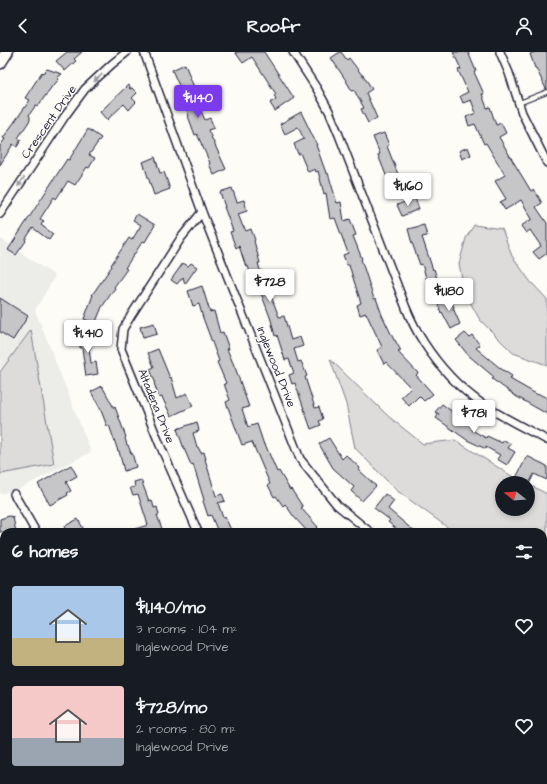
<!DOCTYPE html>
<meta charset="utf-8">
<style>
body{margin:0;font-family:"Architects Daughter",sans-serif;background:#242831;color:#f1f3f6;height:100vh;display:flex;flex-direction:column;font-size:15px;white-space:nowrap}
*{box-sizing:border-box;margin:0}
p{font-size:13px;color:#9ea1a6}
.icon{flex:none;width:22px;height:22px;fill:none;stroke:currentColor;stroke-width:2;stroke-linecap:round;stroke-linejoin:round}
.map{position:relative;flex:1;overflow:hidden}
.drawer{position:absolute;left:0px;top:476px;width:547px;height:256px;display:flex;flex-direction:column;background:#171b24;border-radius:12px 12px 0 0;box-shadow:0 2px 6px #0003}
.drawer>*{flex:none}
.needle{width:26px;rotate:287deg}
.buttons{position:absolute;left:495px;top:424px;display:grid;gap:8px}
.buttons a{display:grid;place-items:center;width:40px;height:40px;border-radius:50%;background:#171b24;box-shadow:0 2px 6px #0003;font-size:20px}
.price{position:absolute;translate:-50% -34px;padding:0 9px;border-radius:4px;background:#fff;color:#222;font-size:13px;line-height:26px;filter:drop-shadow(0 1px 2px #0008)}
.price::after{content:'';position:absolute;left:50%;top:24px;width:12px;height:9px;margin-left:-6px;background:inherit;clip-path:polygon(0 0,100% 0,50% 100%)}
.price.selected{background:#7c3aed;color:#fff}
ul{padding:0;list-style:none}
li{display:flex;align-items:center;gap:12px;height:100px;padding:0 12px}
li span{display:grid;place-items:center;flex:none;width:112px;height:80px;border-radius:4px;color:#555}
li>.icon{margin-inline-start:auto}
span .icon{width:48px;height:48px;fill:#fffc;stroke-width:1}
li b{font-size:17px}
h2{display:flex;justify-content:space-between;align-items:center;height:48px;padding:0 12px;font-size:17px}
header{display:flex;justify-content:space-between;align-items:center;height:52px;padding:0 12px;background:#171b24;font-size:18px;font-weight:700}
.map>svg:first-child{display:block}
</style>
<header><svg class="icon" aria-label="back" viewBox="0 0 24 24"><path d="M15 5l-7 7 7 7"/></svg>Roofr<svg class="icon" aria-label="person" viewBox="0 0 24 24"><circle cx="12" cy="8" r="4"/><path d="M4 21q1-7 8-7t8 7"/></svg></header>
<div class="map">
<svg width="547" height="732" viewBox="0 0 547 732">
<rect width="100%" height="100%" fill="#fdfcf7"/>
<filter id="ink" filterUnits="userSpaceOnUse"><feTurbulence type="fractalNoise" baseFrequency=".025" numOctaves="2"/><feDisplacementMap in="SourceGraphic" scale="8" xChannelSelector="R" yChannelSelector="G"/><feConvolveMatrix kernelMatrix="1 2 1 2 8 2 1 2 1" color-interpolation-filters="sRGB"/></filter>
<g filter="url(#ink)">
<path fill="#ecece9" d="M0 186 55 224 35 258 91 400 19 437 0 442Z"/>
<path fill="#dddcdb" stroke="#807f8b" d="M474 173 502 177 512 204 530 229 547 247V313L513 301 480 268 465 241 459 212 466 186Z
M31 278 54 412 1 422 0 415V320Z
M330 307 388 364 423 392 455 388 510 423 526 431H502V457H528V432L547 442V577L543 571V480H454L396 438 355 396 346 352Z"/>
<path fill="#c6c6c8" stroke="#22223b" d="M67 0H82L74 7 76 9 65 19 56 9Z
M235 0H264L294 46 275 59 270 51 276 47 274 43 276 42 252 5 243 11Z
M340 0H341L347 8 349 6 362 23H363L372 37 366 41 377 66 368 71 361 57 364 56 354 38 352 39 345 27 331 6Z
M453 0H468L476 19 474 20 484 42H482L487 56 490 55 496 73 501 71 506 81 499 85 514 111 531 139 534 137 542 151 536 155 547 171V203L546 202 539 207 533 200 541 194 530 178 526 181 521 174 532 167 521 148 505 158 500 150 506 147 495 129 505 123 486 91 484 92 475 72 469 74 466 65 476 61 471 48 463 51 460 44 468 40 458 18 461 17Z
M535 0H547V37H546L536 16H535L530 2Z
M185 12 198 46 192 48 197 61 201 59 205 68 210 66 214 76 208 78 226 117 214 123 209 112 210 111 197 82 195 83 188 64H189L179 38H181L172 18Z
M47 17 62 22 57 26 59 27 54 33H53L38 54 36 53 29 63 30 65V68L18 86 21 88 17 95 13 92 0 113V94L5 87 3 86 30 48 25 46 42 20 43 21Z
M128 33 130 37 132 36 137 41 132 46 136 50 129 58 124 52 107 68 100 60Z
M301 60 317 93H316L326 121H328L337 151 341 150 344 169 350 167 356 183 353 184 362 207H361L374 247 376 246 382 263 394 288H395L401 299 398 300 418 321 416 323 433 342 424 349 419 344 409 354 401 345 411 336 386 310 384 312 377 298 382 295 366 261 360 263 357 253 361 251 349 213H347L343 203 348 201 335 166 330 167 326 141 324 142 318 119 316 120 315 117 308 120 300 101 298 102 294 92 304 87 298 75 285 82 280 72Z
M88 77 101 86 89 103 95 106 89 116 87 115 75 133 68 129 56 147 54 145 40 167 44 169 41 173 53 182 49 188 33 176 25 188 26 189 16 203 8 198 67 107 69 108Z
M384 81 389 93 387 94 399 125 401 124 406 135 393 141 378 103 380 102 373 85Z
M468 95 471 103 462 107 459 99Z
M155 105 160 121 164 120 170 137 154 143 143 110Z
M232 136 237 150 244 148 247 159 238 162 243 175H244L246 179 251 177 255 188 254 189 260 211H258L263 228 268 226 271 235 268 236 279 265 284 264 291 288 300 285 303 294 294 297 298 310 301 309 307 324 305 325 315 356 319 355 323 367 319 369 321 373 311 377 295 331 292 332 289 323 294 321 289 307 285 308 277 283 275 284 271 268 260 238 256 239 248 214 246 215 239 194 236 196 230 180 233 179 224 155H225L220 140Z
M415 146 419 157 402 164 397 153Z
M137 162 155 173 145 190 143 189 125 216 127 217 114 235 115 236 102 255 95 272 84 267 93 243H92L112 214 111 213 129 186 132 188 141 173 133 168Z
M424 173 427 184 422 185 433 218 434 217 439 233 429 236 422 212 420 213 411 188 408 177Z
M183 211 188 214 191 211 197 215 185 232 183 225 177 232 171 228Z
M202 234 210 260 214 259 220 281 223 280 229 297H227L236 318 249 355 242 357 248 375 257 372 264 393 265 392 277 420 279 419 290 438 291 437 303 455 301 456 318 475 313 480H308L294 465 285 452 283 454 276 444 274 445 268 433 270 432 252 390 242 393 226 350 230 348 224 332 226 331 217 310 219 309 203 266 199 252 193 254 188 239Z
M450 244 454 256H453L460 272 451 277 442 260 441 261 437 249Z
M0 246 28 264 13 288 0 280Z
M154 271 157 282 143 286 140 275Z
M80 280H91V296H89L91 311 96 310 98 322 86 324 82 296H80Z
M465 281 469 285 472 283 480 293 476 296 500 316 512 324 510 327 538 343 539 342 547 346V362L512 342H513L492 327 494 325 468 303 456 288Z
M158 297 170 326 171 325 177 346 187 341 193 354 171 364 162 345 159 346 154 331 155 330 150 317 154 315 148 301Z
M102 334 114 356 115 355 126 385 125 386 127 393H128L131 401H132L136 415 124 419 119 399H118L109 373 107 374 100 356 91 340Z
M442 352 462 367 474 375 472 378 486 386 487 384 502 391 504 388 511 392 508 396 515 400 507 413 497 407 500 403 486 395V397L467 388 436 366 439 362 435 360Z
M197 370 199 379 193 381 197 395H198L201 401 204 400 206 407H205L216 444 222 442 225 449 218 451 223 466 225 465 232 480H218L211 463 208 464 203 449 204 448 193 412 191 413 183 394 177 377Z
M329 386 342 407 346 403 360 416 359 418 376 434 362 449 351 439 354 435 333 416 319 392Z
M527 404 547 414V428L534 422 529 432 516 426Z
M71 413 77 424 66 430 71 439 67 441 68 443 50 453 38 432Z
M141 428 149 449 152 448 154 456 157 455 159 463H157L163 480H132V478L148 473 138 442 133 443 130 436 135 435 134 430Z
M385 442 394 449 388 457 415 480H400L388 470 390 468 374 456Z
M9 464 13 465 16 480H0V467Z
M78 467 85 480H67L65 474Z"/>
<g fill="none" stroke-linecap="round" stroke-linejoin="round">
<g stroke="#22223b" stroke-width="6">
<path id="lane" d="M519 51 547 40
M0 572 4 571"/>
</g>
<g stroke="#22223b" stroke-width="10">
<path id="street" d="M144 0 202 160 300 407 337 453 370 480
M293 0 317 37 329 59 339 83 406 256C411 268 417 280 424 291 439 314 458 335 481 351 501 365 525 376 547 388
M500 0 509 21 522 61 547 111
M0 162 65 64 85 37 112 12 127 0
M14 442 36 480
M198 480 160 393 121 297 123 277 132 262 181 186 202 160
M0 510 4 509
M543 656 547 662
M0 699 4 705
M21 728 24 732
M239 728 245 732
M420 732 421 728"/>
</g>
<g stroke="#22223b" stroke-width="14">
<path id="secondary" d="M0 11 7 0"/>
</g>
<use href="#lane" stroke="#fdfcf7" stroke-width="3.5"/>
<use href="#street" stroke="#fdfcf7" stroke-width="7"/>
<use href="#secondary" stroke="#fdfcf7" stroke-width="11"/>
</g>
<defs><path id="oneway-solid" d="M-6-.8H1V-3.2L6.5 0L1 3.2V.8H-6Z"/></defs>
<g fill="#9a9aa2">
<use href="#oneway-solid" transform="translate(98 26) rotate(137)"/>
<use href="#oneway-solid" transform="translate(21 130) rotate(124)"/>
</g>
</g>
<g text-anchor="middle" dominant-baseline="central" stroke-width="3" stroke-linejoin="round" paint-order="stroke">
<g font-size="12" fill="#22223b" stroke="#fdfcf7">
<text transform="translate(49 70) rotate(-55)">Crescent Drive</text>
<text transform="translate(276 315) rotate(68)">Inglewood Drive</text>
<text transform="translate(156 354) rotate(68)">Altadena Drive</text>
</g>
</g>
</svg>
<div class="buttons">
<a><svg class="needle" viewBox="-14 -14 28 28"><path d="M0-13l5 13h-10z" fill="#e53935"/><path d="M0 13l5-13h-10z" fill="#9ea1a6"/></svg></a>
</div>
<b class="price selected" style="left:198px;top:67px">$1,140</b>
<b class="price" style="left:408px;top:155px">$1,160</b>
<b class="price" style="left:270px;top:251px">$728</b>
<b class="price" style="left:449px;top:260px">$1,180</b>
<b class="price" style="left:88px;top:302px">$1,410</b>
<b class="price" style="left:474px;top:382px">$781</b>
<section class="drawer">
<h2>6 homes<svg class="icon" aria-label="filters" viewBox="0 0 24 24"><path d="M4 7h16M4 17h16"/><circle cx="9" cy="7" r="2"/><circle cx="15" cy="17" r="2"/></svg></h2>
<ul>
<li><span style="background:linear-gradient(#a9c7e8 65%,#c2b280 0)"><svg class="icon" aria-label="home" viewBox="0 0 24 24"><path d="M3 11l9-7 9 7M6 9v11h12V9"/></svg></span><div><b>$1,140/mo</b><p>3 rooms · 104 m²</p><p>Inglewood Drive</p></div><svg class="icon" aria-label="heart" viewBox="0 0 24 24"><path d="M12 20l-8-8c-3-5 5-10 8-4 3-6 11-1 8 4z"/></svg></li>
<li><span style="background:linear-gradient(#f6c9c9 65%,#9aa5b1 0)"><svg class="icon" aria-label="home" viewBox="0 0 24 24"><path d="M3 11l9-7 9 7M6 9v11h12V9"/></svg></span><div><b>$728/mo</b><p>2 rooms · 80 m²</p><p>Inglewood Drive</p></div><svg class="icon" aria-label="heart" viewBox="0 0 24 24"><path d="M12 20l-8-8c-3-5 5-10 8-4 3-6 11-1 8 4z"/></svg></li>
</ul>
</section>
</div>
